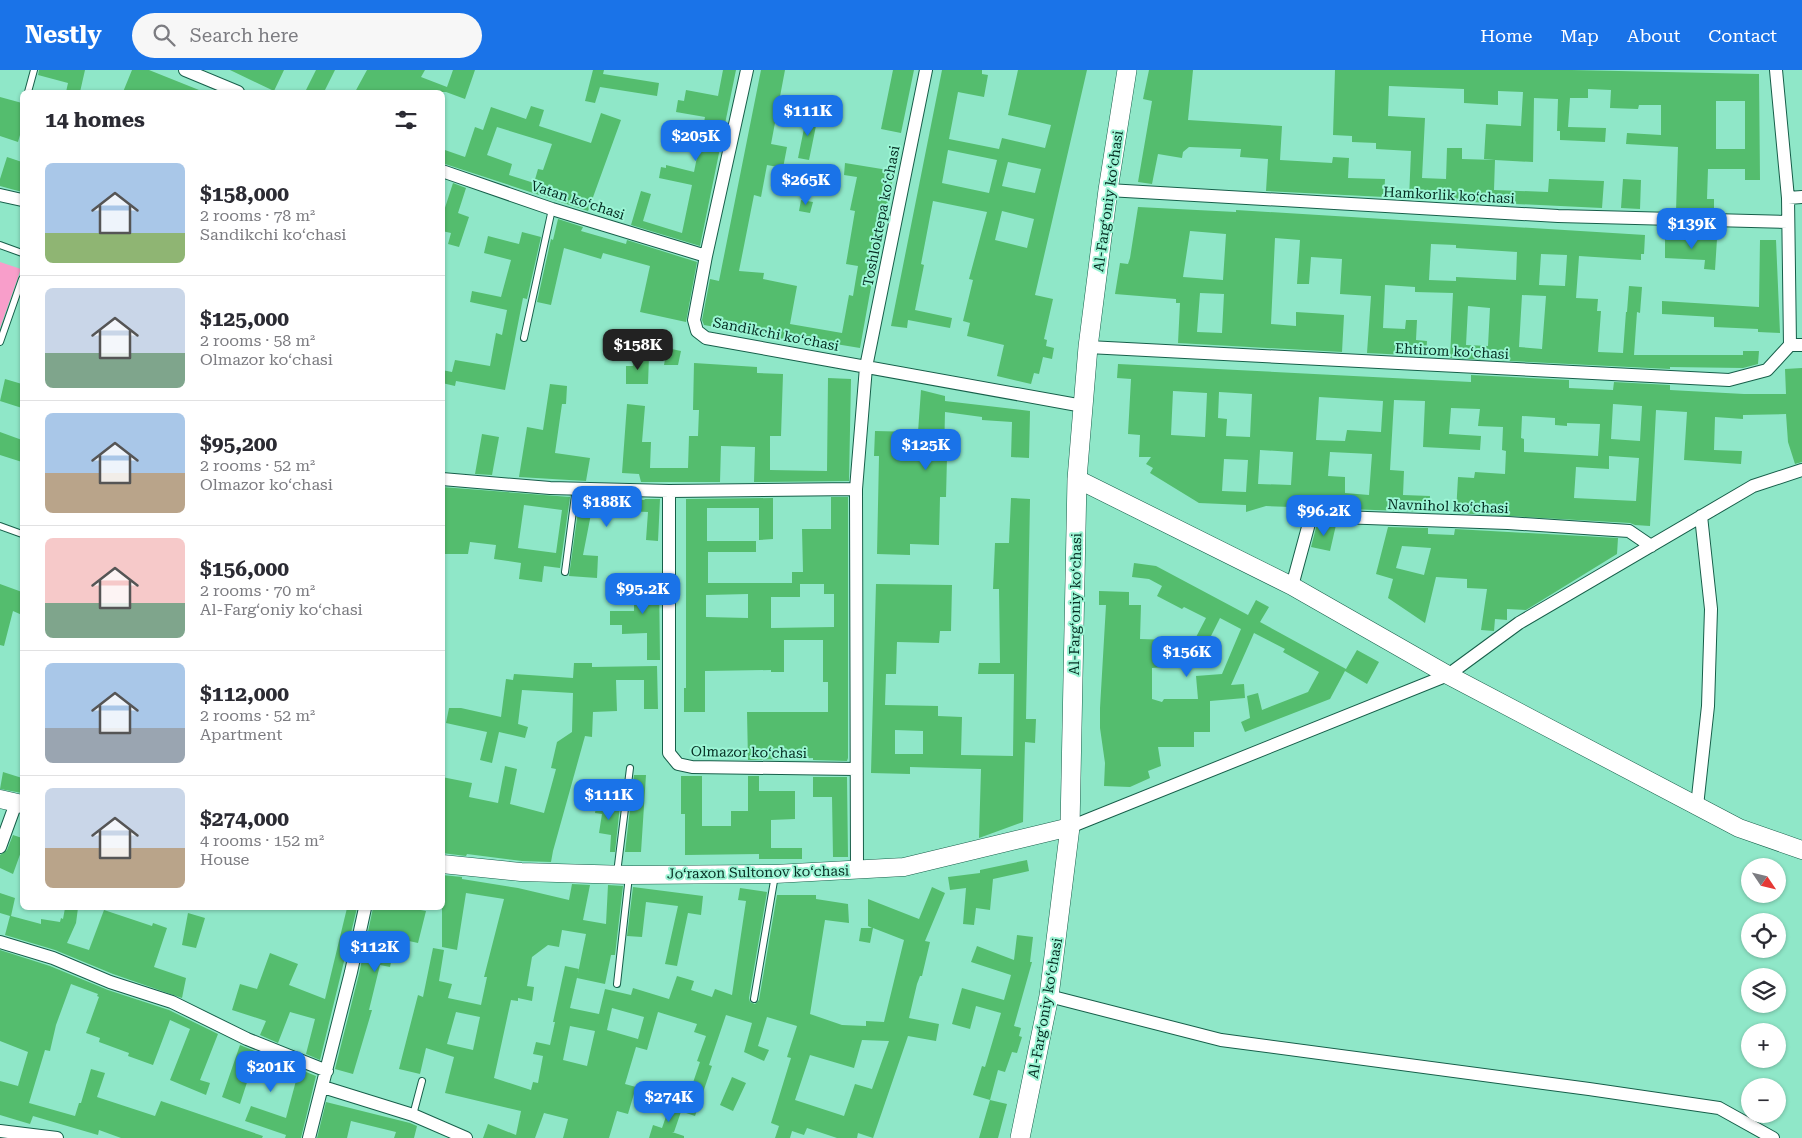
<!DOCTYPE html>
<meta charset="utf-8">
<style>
body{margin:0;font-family:"Roboto Serif",serif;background:#f7f7f7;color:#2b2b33;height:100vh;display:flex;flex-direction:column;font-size:19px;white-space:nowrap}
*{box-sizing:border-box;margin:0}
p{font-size:16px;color:#7c7c81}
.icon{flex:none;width:28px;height:28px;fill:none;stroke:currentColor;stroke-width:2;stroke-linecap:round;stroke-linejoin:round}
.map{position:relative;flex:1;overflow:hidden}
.sheet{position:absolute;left:20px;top:20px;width:425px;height:820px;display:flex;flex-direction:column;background:#fff;border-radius:8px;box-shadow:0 1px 4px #0004}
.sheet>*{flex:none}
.needle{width:32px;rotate:125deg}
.controls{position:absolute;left:1741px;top:788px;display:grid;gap:10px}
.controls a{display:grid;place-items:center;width:45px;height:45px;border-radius:50%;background:#fff;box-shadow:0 1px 4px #0004;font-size:25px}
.price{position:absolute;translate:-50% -42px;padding:0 11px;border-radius:10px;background:#1a73e8;color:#fff;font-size:16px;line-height:32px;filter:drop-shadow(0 1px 2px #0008)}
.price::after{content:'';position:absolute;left:50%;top:30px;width:15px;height:11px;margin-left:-8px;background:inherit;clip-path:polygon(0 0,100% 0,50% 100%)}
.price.selected{background:#222;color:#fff}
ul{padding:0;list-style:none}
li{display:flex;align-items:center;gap:15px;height:125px;padding:0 25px}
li+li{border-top:1px solid #e1e1e2}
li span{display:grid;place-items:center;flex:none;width:140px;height:100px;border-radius:8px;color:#555}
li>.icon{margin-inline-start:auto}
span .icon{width:60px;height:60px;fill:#fffc;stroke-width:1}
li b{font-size:21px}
h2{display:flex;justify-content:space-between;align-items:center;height:60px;padding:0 25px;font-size:21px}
header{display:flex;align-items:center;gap:30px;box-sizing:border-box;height:70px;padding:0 25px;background:#1a73e8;color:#fff}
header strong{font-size:24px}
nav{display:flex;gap:28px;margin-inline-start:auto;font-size:18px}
.search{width:350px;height:45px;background:#f7f7f7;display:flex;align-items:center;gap:12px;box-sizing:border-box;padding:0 18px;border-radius:28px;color:#7c7c81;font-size:19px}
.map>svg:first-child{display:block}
</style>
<header>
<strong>Nestly</strong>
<div class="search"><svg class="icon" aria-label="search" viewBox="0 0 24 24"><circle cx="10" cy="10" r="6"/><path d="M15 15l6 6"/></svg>Search here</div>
<nav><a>Home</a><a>Map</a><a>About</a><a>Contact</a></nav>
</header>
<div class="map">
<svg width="1802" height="1068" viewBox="0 0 1802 1068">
<rect width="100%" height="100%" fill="#8fe7c8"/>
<path fill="#f89eca" d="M0 192 21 199 0 258Z"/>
<path fill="#54bd6e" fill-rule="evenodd" d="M39 0H85L80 22H66L68 13 38 5Z
M132 0H149L204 22H123Z
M230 0H284L274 21Z
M316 0H335L324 22H305Z
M367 0H425L421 7 447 17 453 0H475L465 29 446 22H355Z
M593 0H604L603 4 659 13 657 26 600 17 595 33 585 31Z
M723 0H736L700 176 631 155 641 121 651 124 643 151 682 163 692 115 659 108 661 97 666 98V95L694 102 705 47 676 42 678 30 684 31 686 20 718 26Z
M761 0H785L771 74 787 77 783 98 767 95 761 127 754 125 739 201 764 203 763 209 797 216 790 254 842 263 849 225 853 226 858 196 846 194 855 141 850 140 857 107 844 105 845 93 894 101 879 190 876 189 860 278 787 266V270L704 255 702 250 710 209 719 211Z
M893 0H914L901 63 881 59Z
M942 0H982V4L988 5 984 27 958 22 949 69 999 79 1002 68 1045 78 1051 55 1008 45 1018 0H1087L1035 225 1053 229 1044 269 1047 270 1046 276 1054 278 1052 289 1043 287 1039 304 1034 303 1031 314 997 306 1004 275 967 266 970 253 963 251 973 210 969 209 987 142 933 131 921 194 924 195 915 240 952 248 950 258 908 250 907 258 891 256ZM948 80 997 90 989 123 942 113ZM1008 92 1041 99 1035 123 1002 116ZM1002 141 1034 149 1027 178 995 170Z
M1149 0H1193L1188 50 1282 56 1280 90 1332 93 1333 87 1349 88 1348 108 1385 109 1384 127 1266 121 1268 89 1240 87 1241 79 1189 77 1183 82 1182 88 1158 84 1152 114 1138 112 1152 31 1143 29Z
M1335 0H1572L1759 4 1760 110H1745V99H1708L1707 129H1714V142L1676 141 1678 77 1626 74 1627 63 1661 65V35H1639L1638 39 1610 38 1611 20 1588 19V28H1570L1568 57 1606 58 1605 72 1560 70V61H1557L1558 29 1534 28 1533 92 1495 90 1494 120 1548 122 1549 109 1604 111 1602 138 1409 129 1411 81 1376 79V73L1352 72V66L1333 65ZM1389 16 1464 19V33L1498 35V21L1523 22 1521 56 1486 54 1484 89 1495 90 1462 89V78H1447L1446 109 1422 108 1425 48 1388 46ZM1716 31H1745V79H1716Z
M0 27 22 33V58L18 72 0 66Z
M531 36 544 40 539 56 591 73 601 43 621 50 588 141 442 93V79L465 87 475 57 483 60 491 37 526 49ZM497 57 552 74 543 100 538 99 534 113 509 105 512 94 487 85Z
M807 44 818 46 809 90 798 88Z
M7 87 22 92V122L0 116V109Z
M1623 109 1641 110 1640 139 1621 138Z
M453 113 466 118 458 143 469 147 459 177 448 174 451 163 442 161V147Z
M801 130 813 132 810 143 799 141Z
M1138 137 1236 142V140L1645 165 1644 184H1641V190L1579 186 1576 228 1598 229 1597 241H1601L1598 282 1623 283 1626 242H1631H1627L1629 216 1642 217 1640 243 1637 242 1634 285H1743V281H1759L1758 294 1743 298 1670 297V299L1450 288 1453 223 1415 222V217L1385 215 1383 258 1405 259 1406 250H1417L1416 270 1427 271 1426 286 1367 283 1371 226 1340 224 1342 189 1311 187 1309 214H1297L1300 170 1275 168 1271 254 1296 256V242L1344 245 1342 282 1178 273 1180 233H1176V229L1115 224 1120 193 1128 194 1130 188ZM1190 161 1226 164 1223 210 1183 207ZM1431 174 1456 175V178L1517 182 1516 210 1456 207V211L1429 210ZM1541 184 1567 185 1565 216 1539 215ZM1200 223 1224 224 1222 263 1197 262ZM1522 225 1546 226 1542 279 1519 277ZM1468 236 1490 238 1488 276 1466 275Z
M558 149 583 157 581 161 626 174 627 170 697 192 686 252 640 242 650 196 603 183 601 189 564 178 551 235 537 232 551 169 553 170Z
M522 162 541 167 527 229 523 228 505 320 456 311 455 316 442 313V300L452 302 455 290 490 296 496 263 502 265 507 240 470 232 472 221 501 227 511 190 484 183 488 166 519 174Z
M1665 166 1717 169 1715 200 1704 199 1705 190 1665 188Z
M1760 170H1776L1780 263 1758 262V259L1714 257V247L1662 244V231L1759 237Z
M667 278 681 281 678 295H664Z
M649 286 648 314H626V296H633L632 287Z
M694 293 757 297V303L783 304 781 366H770V400L827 401 828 308 851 309 849 411 754 412 755 377 721 376 720 412H641L639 404 622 403 627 334 645 336 642 372H651L650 398H688L689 366H698L699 340H693Z
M1118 294 1471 312V305L1569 310V318L1613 320 1614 312 1670 315V320L1744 324H1786L1785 299 1802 298V392L1795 394 1788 372 1786 344 1743 345V349L1715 347 1714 380 1742 381 1741 394 1684 390 1687 342 1656 340 1650 456 1635 455 1630 453 1456 443 1458 407 1474 408 1475 402 1505 404 1506 381 1502 380 1503 357 1478 356 1480 339 1451 338 1449 364 1481 366 1480 380 1423 377 1425 331 1394 330 1390 400 1404 401 1403 425 1430 426 1429 442 1266 436 1246 442V435L1199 433 1150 403 1153 398 1146 394 1151 387H1139L1140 365 1128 364 1131 309 1117 308ZM1173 321 1207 323 1205 367 1171 365ZM1219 322 1252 324 1250 367 1226 366 1227 349 1218 348ZM1319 327 1383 331 1381 362 1347 360 1345 371 1316 370ZM1613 334 1642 336 1640 371 1611 369ZM1522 346 1555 348V355L1567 356V353L1600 354 1598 386 1524 382V369L1521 368ZM1260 380 1293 382 1291 415 1258 414ZM1330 382 1372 384 1369 425 1345 423V407L1328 406ZM1609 386 1639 388 1636 431 1574 428 1576 397 1609 399ZM1224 389 1248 390 1246 422 1222 421Z
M5 309 22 314V338L0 331Z
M550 314 567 316 566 334H562L555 383 590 388 586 411 519 407 527 357 543 360Z
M921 320 945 326V331L1030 341 1029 388 1011 387 1012 352 982 350V347L945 342 944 387H947L946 427H940L939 475 910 474V485L877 484 879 386H874L875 361 918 362Z
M0 362 22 370V392L0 385Z
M482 364 499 367 492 405 475 404Z
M442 417 570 427 560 498 544 496 542 512 519 509 521 493 494 489 496 475 470 472 468 484H442ZM524 435 562 440 556 483 518 478Z
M580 427 645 430 644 429H660L658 471 646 470 648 442 602 440V443L591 444 583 485 598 486 597 508 569 506Z
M831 427H848V688L847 691 813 690V688L748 690 747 642H828V612H823V570H784V602H771V600L705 601V642H684V618H686V429L773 428V469L759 470V438H707V471H756V482H708V513H792V502H803L802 459H831ZM800 514H824V524H834V557L771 558V527H800ZM748 524V548L706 547V525Z
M1011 428 1030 429 1026 649H1036L1035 673 1025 672 1023 752 979 768 981 699 910 697V704L871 703 876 514 952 515 951 561H940L939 573 897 572 896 604H886L885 635 938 636V646L962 647 961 685 1013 686 1014 604H978L979 593H1000L999 519H993L995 473H1009ZM895 660 923 661V684H895Z
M1317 454 1336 455 1330 481 1311 477Z
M1388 457 1428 458V464L1454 465 1455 459 1618 468 1617 484 1526 540 1507 539V550L1495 549 1494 561 1481 560 1487 519 1467 518V509L1436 507 1425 553 1388 528 1393 509 1376 504ZM1402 476 1431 478 1424 505 1396 498Z
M1134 493 1156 496 1248 545 1256 530 1269 537 1260 552 1346 599 1357 580 1379 592 1367 614 1345 601 1330 629 1245 662 1241 652 1250 648 1247 626 1258 623 1262 640 1308 622 1319 602 1283 582 1285 579 1254 563 1231 615 1244 614 1245 628 1210 631V662H1194V677H1158L1161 696 1148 701 1150 708 1130 717 1104 716 1105 693 1100 658V638L1106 535H1099V521L1129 522V535H1141L1140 569 1173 570 1163 597 1152 598V629L1162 632 1164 629H1198L1196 606 1222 604 1241 559 1220 548 1201 586 1200 591 1183 592 1206 548 1184 537 1182 539 1157 526 1162 516 1149 509 1132 507Z
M634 507H659L660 590H647V563L622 564V555H610V541H634Z
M0 514 22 522V545L13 541 4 576 0 575Z
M574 593H592V597L657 596 658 639H644V610H616L617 641 593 642 592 667 585 666 553 781 551 792 522 791 467 784 466 786 442 783V707L472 713 469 727 498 733 505 696 517 699 510 734 544 743 556 699 551 698 557 672 572 662 573 623 522 620 518 654 528 657 525 668 499 662 492 693 480 690 487 662 446 653 449 638H461L501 647 506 609 513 610 514 604 573 608Z
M3 702 22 708V723L0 719Z
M634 705H646L641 782H625Z
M681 706H702V756H731V741H748V706H759V721H795V749L771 750V778H802V789H759V784L685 785V744H681Z
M813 707H847L848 787H833L832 727H813Z
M597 731 620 735 615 782H610L611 765 599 763 602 744 595 743Z
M13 765 22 768V779L13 804 0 798V785L7 780Z
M1027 790 1029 801 993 809 990 840 976 838 974 855 963 854 966 818 950 820 948 807 980 803V800Z
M442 805 462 807V809L518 818 569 830 572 814 590 815 583 850 606 854 608 815 623 816 615 885H611L605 914 577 908 586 864 562 860 559 877 548 875 532 887 527 916 534 917 532 931 518 928V931L511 930 494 1008 531 1020 533 1012 538 1013 543 986 533 984 536 972 550 975 555 952H553L565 896 579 899 570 938 599 944 605 919 631 925 633 918 669 929 677 906 694 911 691 920 712 927 715 919 732 925 746 831 738 830 740 818 767 822 749 928 750 932 755 934 759 930 777 825H816V829L848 834 849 853 825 850 810 944 842 955 866 956V951L884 952 904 870 873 858 870 873 859 871 861 858H872L868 856V829L919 849 932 817 945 823 925 871 930 872 922 906H920L917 914 909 948 939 954 936 971 908 966 873 1068 858 1063 857 1068H837L807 1058 804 1065 792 1061 790 1068H775L779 1056 771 1053 791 988 787 987 797 956 767 947 758 976 769 980 764 991 744 982 752 953 726 945 709 995 712 996 695 1046 683 1042 700 992 697 991 706 966 694 962 697 954 658 942 647 980 636 977 625 1014 636 1017 628 1044 617 1041 609 1068H563L568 1049 544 1043 535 1068H483L488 1054 516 1065 521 1041 445 1023 454 987 426 978 420 1004 399 999 418 925 423 927 433 878 444 880 439 911 452 914 448 928 481 935 487 907H484L504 829 466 823 457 880 442 877ZM612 938 644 947 638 969 607 960ZM456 942 480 947 473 980 447 974ZM570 956 595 961 587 996 563 990ZM862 970 889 971 872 1019 855 1014 844 1046 795 1030 810 985 854 998Z
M633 817 703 826 701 845 688 843 677 896 665 894 678 836 646 832 642 867 627 866Z
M0 823 15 828 11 846 41 854V849L60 852 61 848 63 849 65 838H78L76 853 67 873 89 880 104 840 152 856 153 853 167 858 154 897 186 908 182 928 113 904 55 880 5 865 10 846 0 843Z
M347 838H357L320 990 306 984 315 949 290 942 278 973 260 965 266 951 232 940 240 914 257 919 270 883 298 894 289 915 325 929Z
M373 838H410L426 841 418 873 400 869 398 875H395L390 897 380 895 369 940H372L353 1004 335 999 359 904Z
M188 843 205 848 196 878 182 875Z
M1017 865 1033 867 1030 892H1032L1014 956 1021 958 1019 966 1022 967 1017 983 1012 982 1005 1002 998 1000 990 1030 973 1025 982 996 985 997 1001 943 976 936 970 959 952 954 962 918 1004 930 1011 905 971 892 977 876 1014 890Z
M0 880 50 896 108 920 169 940 218 964 200 1010 210 1013 206 1025 170 1010 190 959 170 950 153 995 128 986 129 983 99 972 100 968 86 963 99 927 97 926 98 924 71 914 56 955 50 981 45 980 29 1033 75 1046 79 1033H81L91 999 105 1003 97 1027 155 1046 161 1031 263 1066 262 1068H121L99 1060 98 1065 33 1046 30 1054 0 1045V1011L18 1016 28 982 0 971Z
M240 975 316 1006 301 1068H285L286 1065 245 1051 251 1036 286 1048 297 1007 268 995 264 1004 251 1000 240 1034 222 1027Z
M732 1007 746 1013 733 1041 720 1035Z
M672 1029 684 1033 674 1062H672L684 1066V1068H649L653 1055 662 1058Z
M990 1030 1007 1034 998 1068H979Z
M326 1032 410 1053 417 1056 414 1068H394L396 1062 351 1051 347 1068H317Z"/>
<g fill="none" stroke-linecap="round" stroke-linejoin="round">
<g stroke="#175f4a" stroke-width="8">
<path id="lane" d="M28 22 34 0
M0 175 22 183
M524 268 552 139
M0 272 22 209
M0 456 22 464
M565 502 576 418
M617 803 630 698
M617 914 629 806
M754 929 775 805
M413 1045 422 1011"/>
</g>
<g stroke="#175f4a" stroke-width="14">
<path id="street" d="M185 0 238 22
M747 0 706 186 694 250 697 261 706 268 1083 336
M1776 0 1788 128 1790 275
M442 101 552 139 706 186
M1108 120 1558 146 1788 152
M0 125 22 130
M1788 128 1802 127
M1088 277 1729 310 1767 300 1790 275H1802
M442 409 550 418 669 421 856 419
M669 421V683L678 694 692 697 856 699
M1292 516 1311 446 1508 453 1629 461 1651 476
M1697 736 1708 636 1711 539 1701 446
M1070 757 1448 605 1519 553 1753 416 1802 400
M0 777 16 733
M857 799 856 419 866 297 926 0
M0 872 53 888 110 912 172 932 247 969 327 1001
M1049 926 1221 970 1589 1019 1719 1038 1773 1068
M323 1017 413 1045 466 1068
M0 1061 57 1068
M309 1068 351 902 365 838"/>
</g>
<g stroke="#175f4a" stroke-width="19">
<path id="secondary" d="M1077 409 1292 516 1448 605 1739 758 1802 780
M0 729 22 734
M442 794 521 802 629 805 775 804 904 797 1070 757"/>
</g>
<g stroke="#175f4a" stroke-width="20">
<path id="primary" d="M1020 1068 1049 926 1070 757 1077 409 1088 277 1108 120 1127 0"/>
</g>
<use href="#lane" stroke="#fff" stroke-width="6"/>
<use href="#street" stroke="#fff" stroke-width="12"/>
<use href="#secondary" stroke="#fff" stroke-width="18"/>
<use href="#primary" stroke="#fff" stroke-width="19"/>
</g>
<g text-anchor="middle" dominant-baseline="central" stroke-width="4" stroke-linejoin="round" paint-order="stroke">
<g font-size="14" fill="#042c21" stroke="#9cf5d5">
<text transform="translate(1449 125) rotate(3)">Hamkorlik koʻchasi</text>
<text transform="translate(578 130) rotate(18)">Vatan koʻchasi</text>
<text transform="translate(1108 131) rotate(-82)">Al-Fargʻoniy koʻchasi</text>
<text transform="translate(881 146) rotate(-79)">Toshloktepa koʻchasi</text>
<text transform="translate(776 264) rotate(11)">Sandikchi koʻchasi</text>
<text transform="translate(1452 281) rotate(3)">Ehtirom koʻchasi</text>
<text transform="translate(1448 436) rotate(2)">Navnihol koʻchasi</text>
<text transform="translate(1075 534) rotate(-89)">Al-Fargʻoniy koʻchasi</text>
<text transform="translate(749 682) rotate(1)">Olmazor koʻchasi</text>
<text transform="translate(758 802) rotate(-1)">Joʻraxon Sultonov koʻchasi</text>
<text transform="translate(1045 938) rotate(-80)">Al-Fargʻoniy koʻchasi</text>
</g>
</g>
</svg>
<div class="controls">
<a><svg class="needle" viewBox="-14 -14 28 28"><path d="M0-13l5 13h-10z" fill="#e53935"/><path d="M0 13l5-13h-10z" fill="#7c7c81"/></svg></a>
<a><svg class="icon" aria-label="locate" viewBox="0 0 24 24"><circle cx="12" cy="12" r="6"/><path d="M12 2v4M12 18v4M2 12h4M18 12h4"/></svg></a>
<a><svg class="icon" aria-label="layers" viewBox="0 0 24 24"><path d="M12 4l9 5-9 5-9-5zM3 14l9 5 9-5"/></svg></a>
<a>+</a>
<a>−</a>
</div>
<b class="price" style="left:808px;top:67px">$111K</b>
<b class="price" style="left:696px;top:92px">$205K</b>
<b class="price" style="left:806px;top:136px">$265K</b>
<b class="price" style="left:1692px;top:180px">$139K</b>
<b class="price selected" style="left:638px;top:301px">$158K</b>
<b class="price" style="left:926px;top:401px">$125K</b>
<b class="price" style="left:607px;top:458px">$188K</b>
<b class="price" style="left:1324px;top:467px">$96.2K</b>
<b class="price" style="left:643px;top:545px">$95.2K</b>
<b class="price" style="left:1187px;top:608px">$156K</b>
<b class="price" style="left:609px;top:751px">$111K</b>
<b class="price" style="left:375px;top:903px">$112K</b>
<b class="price" style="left:271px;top:1023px">$201K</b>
<b class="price" style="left:669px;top:1053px">$274K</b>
<section class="sheet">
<h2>14 homes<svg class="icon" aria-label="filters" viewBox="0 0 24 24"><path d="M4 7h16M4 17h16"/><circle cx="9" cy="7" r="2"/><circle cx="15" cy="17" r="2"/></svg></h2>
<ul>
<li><span style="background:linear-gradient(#a9c7e8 70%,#8fb573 0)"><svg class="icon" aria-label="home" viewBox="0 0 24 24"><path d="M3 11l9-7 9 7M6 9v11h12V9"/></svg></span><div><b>$158,000</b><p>2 rooms · 78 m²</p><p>Sandikchi koʻchasi</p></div></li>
<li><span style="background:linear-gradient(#c9d6e8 65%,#7fa58c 0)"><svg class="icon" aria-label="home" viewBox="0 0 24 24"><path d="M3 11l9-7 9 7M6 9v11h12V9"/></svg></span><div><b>$125,000</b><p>2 rooms · 58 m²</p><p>Olmazor koʻchasi</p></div></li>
<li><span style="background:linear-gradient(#a9c7e8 60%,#b9a48a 0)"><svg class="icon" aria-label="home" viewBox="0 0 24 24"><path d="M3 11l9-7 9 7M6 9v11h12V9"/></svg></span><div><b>$95,200</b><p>2 rooms · 52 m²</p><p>Olmazor koʻchasi</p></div></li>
<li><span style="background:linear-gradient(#f6c9c9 65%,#7fa58c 0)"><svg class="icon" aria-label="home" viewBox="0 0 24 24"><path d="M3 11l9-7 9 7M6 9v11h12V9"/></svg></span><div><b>$156,000</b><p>2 rooms · 70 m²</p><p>Al-Fargʻoniy koʻchasi</p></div></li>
<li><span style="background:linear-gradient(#a9c7e8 65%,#9aa5b1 0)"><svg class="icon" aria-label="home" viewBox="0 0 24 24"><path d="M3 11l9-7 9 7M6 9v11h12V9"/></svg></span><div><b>$112,000</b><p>2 rooms · 52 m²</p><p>Apartment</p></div></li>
<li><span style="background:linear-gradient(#c9d6e8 60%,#b9a48a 0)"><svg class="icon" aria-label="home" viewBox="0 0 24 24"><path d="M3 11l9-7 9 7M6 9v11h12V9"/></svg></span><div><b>$274,000</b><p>4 rooms · 152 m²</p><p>House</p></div></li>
</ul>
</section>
</div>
